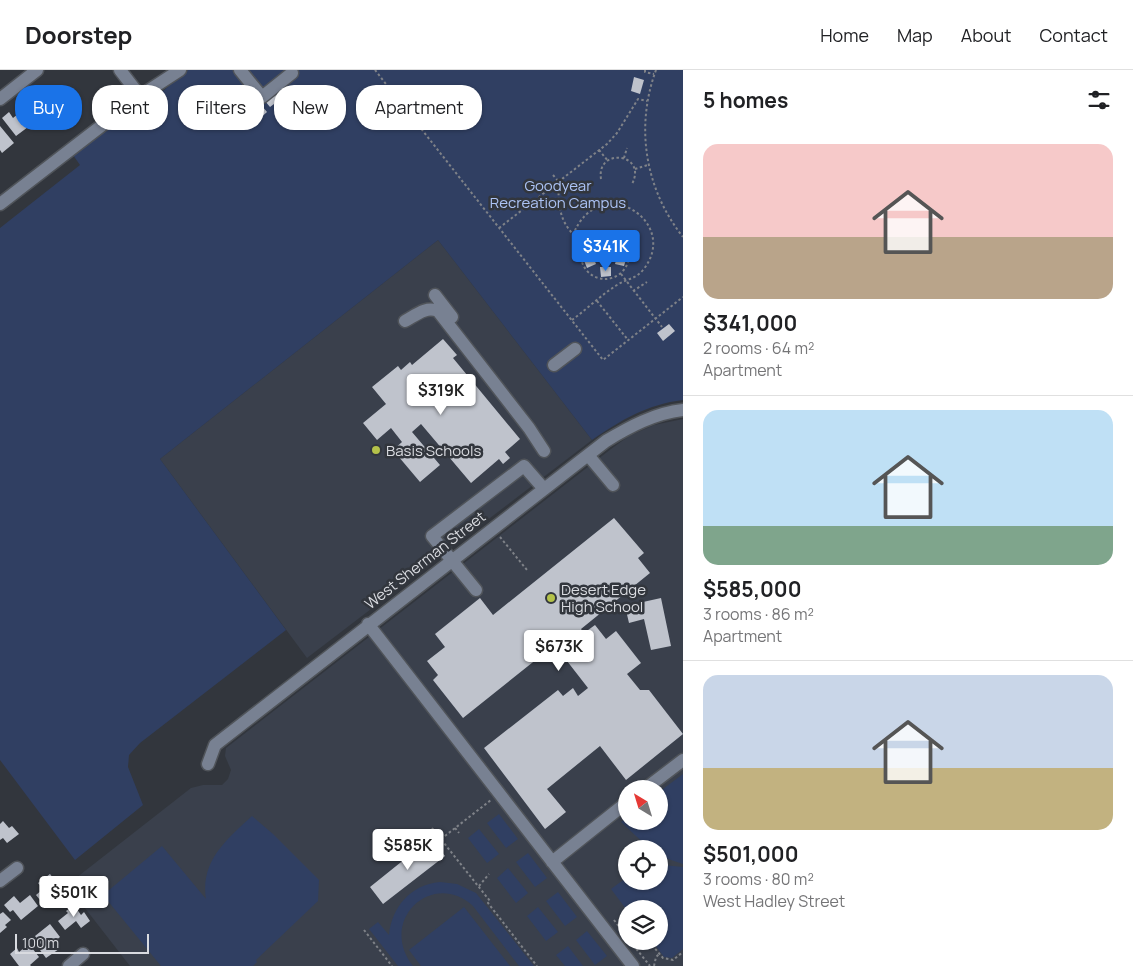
<!DOCTYPE html>
<meta charset="utf-8">
<style>
body{margin:0;font-family:Manrope,sans-serif;background:#f6f6f6;color:#202124;height:100vh;display:flex;flex-direction:column;font-size:19px;white-space:nowrap}
*{box-sizing:border-box;margin:0}
p{font-size:16px;color:#757577}
.icon{flex:none;width:28px;height:28px;fill:none;stroke:currentColor;stroke-width:2;stroke-linecap:round;stroke-linejoin:round}
.map{position:relative;flex:1;overflow:hidden}
.panel{display:flex;flex-direction:column;background:#fff;width:450px}
.panel>*{flex:none}
.banner{position:absolute;left:15px;top:15px;width:475px;height:45px;display:flex;gap:10px}
.needle{width:32px;rotate:322deg}
.buttons{position:absolute;left:618px;top:710px;display:grid;gap:10px}
.buttons a{display:grid;place-items:center;width:50px;height:50px;border-radius:50%;background:#fff;box-shadow:0 1px 4px #0004;font-size:25px}
.scale{position:absolute;left:15px;bottom:12px;width:134px;box-sizing:border-box;padding-left:5px;border:2px solid #d9dbe0;border-top:0;font-size:14px;line-height:18px;white-space:nowrap;color:#d9dbe0;-webkit-text-stroke:4px #32363d;paint-order:stroke}
.price{position:absolute;translate:-50% -42px;padding:0 11px;border-radius:5px;background:#fff;color:#222;font-size:16px;line-height:32px;filter:drop-shadow(0 1px 2px #0008)}
.price::after{content:'';position:absolute;left:50%;top:30px;width:15px;height:11px;margin-left:-8px;background:inherit;clip-path:polygon(0 0,100% 0,50% 100%)}
.price.active{background:#1a73e8;color:#fff}
ul{padding:0;list-style:none}
li{display:grid;align-content:center;gap:10px;height:265px;padding:0 20px}
li+li{border-top:1px solid #e0e0e0}
li span{display:grid;place-items:center;height:155px;border-radius:15px;color:#555}
li>.icon{margin-inline-start:auto}
span .icon{width:90px;height:90px;fill:#fffc;stroke-width:1}
li b{font-size:21px}
h2{display:flex;justify-content:space-between;align-items:center;height:60px;padding:0 20px;font-size:21px}
.chip{padding:0 18px;border-radius:20px;background:#fff;box-shadow:0 1px 4px #0004;font-size:18px;line-height:45px}
.chip.active{background:#1a73e8;color:#fff}
header{display:flex;align-items:center;gap:30px;box-sizing:border-box;height:70px;padding:0 25px;background:#fff;border-bottom:1px solid #e0e0e0}
header strong{font-size:24px}
nav{display:flex;gap:28px;margin-inline-start:auto;font-size:18px}
main{display:flex;flex:1;min-height:0}
.map>svg:first-child{display:block}
</style>
<header>
<strong>Doorstep</strong>
<nav><a>Home</a><a>Map</a><a>About</a><a>Contact</a></nav>
</header>
<main>
<div class="map">
<svg width="683" height="896" viewBox="0 0 683 896">
<rect width="100%" height="100%" fill="#32363d"/>
<path fill="#3a404c" fill-rule="evenodd" d="M438 170 592 370 307 588 160 389Z
M683 349V896H130L67 815 191 718 203 715H222L228 709 231 700 225 686 226 678 611 379 629 366 654 355ZM626 719H659V751H626ZM626 779H659V811H626ZM626 839H659V871H626Z"/>
<path fill="#303f62" d="M188 0H683V330C648 334 621 350 592 370L438 170 160 389 286 560 140 673 129 685 128 697 143 735 75 790 0 690V158L80 95 73 85 164 20Z
M683 704V794L659 786V779H650L621 752 626 748V751H659V722Z
M499 744 518 769 506 778 487 753Z
M252 746 273 764 319 810 318 831 256 890 257 892 253 896H161L103 825 162 776 206 829C200 791 227 769 252 746Z
M479 759 499 784 487 793 468 768Z
M528 783 547 808 535 817 516 792Z
M663 795 683 797V879L672 888 664 887 652 871H659V839H626L611 819 626 808V811H659V796Z
M508 798 528 823 516 833 497 808Z
M440 812 457 814 476 823 534 896H519L473 836C433 799 377 850 413 896H398L369 859 378 852 389 865C392 837 410 815 440 812Z
M558 822 577 847 565 856 546 831Z
M464 837 510 896H421L409 880Z
M538 837 558 862 546 871 527 846Z
M587 861 607 886 595 895 576 870Z
M568 876 583 896H565L556 885Z"/>
<path fill="#bfc3cc" d="M634 7 644 10 640 24 631 21Z
M46 15 63 36 50 46 37 30 42 25 39 21Z
M281 18 286 25 270 37 265 31Z
M253 25 267 42 258 50 244 33Z
M30 28 42 44 30 53 21 41 25 37 22 34Z
M9 42 13 48 18 44 28 57 16 66 2 48Z
M0 56 14 73 2 83 0 80Z
M613 164 622 171 616 178 608 172Z
M596 165 602 172 594 179 588 172Z
M618 183 627 186 624 196 615 194Z
M592 184 596 194 587 198 583 188Z
M600 197H611V206L601 207Z
M669 254 675 261 663 271 657 263Z
M443 269 457 285 453 288 520 369 505 382 510 388 503 394 499 389 471 413 421 354 412 362 440 395 420 412 393 380 402 372 391 358 377 370 363 353 386 334 372 317 398 296 401 300 410 292 412 295Z
M614 448 644 483 638 488 650 503 581 559 584 563 595 555 606 569 616 561 641 593 627 604 640 620H649L683 664 626 710 600 676 547 719 566 742 545 759 484 678 558 620 563 626 573 618 578 626 588 618 560 582 573 573 567 565 463 648 433 610 438 605 427 591 445 577 435 564 480 528 493 545Z
M661 528 671 576 651 580 644 549 629 553 625 536Z
M3 751 9 758 12 756 19 764 7 773 3 768 0 770V754Z
M431 768 445 786 383 834 370 817Z
M50 804 56 812 53 815 61 826 51 833 49 831 44 835 36 825 43 819 38 813Z
M30 825 38 836 21 850 13 840 10 842 4 835 14 826 20 833Z
M74 835 81 845 84 842 90 851 81 858 76 851 65 860 58 851 68 843 66 841Z
M3 842 11 850 5 855 7 857 0 863V844Z
M50 854 60 867 54 872 59 879 46 888 40 880 43 877 35 866Z
M29 874 39 887 30 895 31 896H19L10 884 17 878 19 882Z"/>
<g fill="none" stroke-linecap="round" stroke-linejoin="round">
<g stroke="#50545a" stroke-width="15">
<path id="minor" d="M120 0 140 26
M240 0 262 27 292 3
M0 29 37 0
M0 134 140 26 180 0
M435 225 452 247
M405 251C416 245 426 236 438 241L529 358 544 381
M554 295 575 279
M588 385 613 415
M476 520 432 466 524 396 544 419
M368 554 633 896
M208 694 215 675 606 371C629 357 655 343 683 340
M645 719 683 690
M552 792 626 733
M0 811 17 798
M69 896 83 884"/>
</g>
<path stroke="#7f8288" stroke-width="2" stroke-dasharray="2.5 2.5" stroke-linecap="butt" d="M375 0 603 290 683 227
M645 0V2L654 4
M656 0C635 57 645 119 683 167
M599 80 608 91
M624 88 627 78
M635 99 648 95
M553 105 559 112C557 138 561 158 584 173
M601 109C596 77 648 83 632 114
M499 158 607 74 617 63 638 29 647 31
M581 185a24 24 0 1 1 48 0a24 24 0 1 1-48 0Z
M621 204 662 257
M633 221 647 212
M597 231 628 270
M572 250C587 239 601 225 617 215 626 209 636 209 643 200 682 152 599 99 573 165
M500 467 527 500
M432 758 490 831 488 833 537 896
M455 758 459 763
M441 769 491 730
M479 816 489 804
M614 850 626 866
M364 860 392 896
M630 871 650 896
M652 875 663 888 673 890 683 882
M654 896 656 887 659 884"/>
<use href="#minor" stroke="#788192" stroke-width="12"/>
</g>
<g fill="#b4c24a" stroke="#32363d" stroke-width="2">
<circle cx="376" cy="380" r="5"/>
<circle cx="551" cy="528" r="5"/>
</g>
<g text-anchor="middle" dominant-baseline="central" stroke-width="5" stroke-linejoin="round" paint-order="stroke">
<g font-size="15" fill="#acc3f5" stroke="#32363d">
<text x="558" y="115">Goodyear<tspan x="558" dy="17">Recreation Campus</tspan></text>
</g>
<g font-size="15" fill="#d9dbe0" stroke="#32363d" text-anchor="start">
<text x="386" y="380">Basis Schools</text>
<text x="561" y="519">Desert Edge<tspan x="561" dy="17">High School</tspan></text>
</g>
<g font-size="15" fill="#d9dbe0" stroke="#32363d">
<text transform="translate(425 490) rotate(-38)">West Sherman Street</text>
</g>
</g>
</svg>
<div class="buttons">
<a><svg class="needle" viewBox="-14 -14 28 28"><path d="M0-13l5 13h-10z" fill="#e53935"/><path d="M0 13l5-13h-10z" fill="#757577"/></svg></a>
<a><svg class="icon" aria-label="locate" viewBox="0 0 24 24"><circle cx="12" cy="12" r="6"/><path d="M12 2v4M12 18v4M2 12h4M18 12h4"/></svg></a>
<a><svg class="icon" aria-label="layers" viewBox="0 0 24 24"><path d="M12 4l9 5-9 5-9-5zM3 14l9 5 9-5"/></svg></a>
</div>
<div class="scale">100 m</div>
<b class="price active" style="left:606px;top:202px">$341K</b>
<b class="price" style="left:441px;top:346px">$319K</b>
<b class="price" style="left:559px;top:602px">$673K</b>
<b class="price" style="left:408px;top:801px">$585K</b>
<b class="price" style="left:74px;top:848px">$501K</b>
<div class="banner">
<a class="chip active">Buy</a>
<a class="chip">Rent</a>
<a class="chip">Filters</a>
<a class="chip">New</a>
<a class="chip">Apartment</a>
</div>
</div>
<section class="panel">
<h2>5 homes<svg class="icon" aria-label="filters" viewBox="0 0 24 24"><path d="M4 7h16M4 17h16"/><circle cx="9" cy="7" r="2"/><circle cx="15" cy="17" r="2"/></svg></h2>
<ul>
<li><span style="background:linear-gradient(#f6c9c9 60%,#b9a48a 0)"><svg class="icon" aria-label="home" viewBox="0 0 24 24"><path d="M3 11l9-7 9 7M6 9v11h12V9"/></svg></span><div><b>$341,000</b><p>2 rooms · 64 m²</p><p>Apartment</p></div></li>
<li><span style="background:linear-gradient(#bfe0f5 75%,#7fa58c 0)"><svg class="icon" aria-label="home" viewBox="0 0 24 24"><path d="M3 11l9-7 9 7M6 9v11h12V9"/></svg></span><div><b>$585,000</b><p>3 rooms · 86 m²</p><p>Apartment</p></div></li>
<li><span style="background:linear-gradient(#c9d6e8 60%,#c2b280 0)"><svg class="icon" aria-label="home" viewBox="0 0 24 24"><path d="M3 11l9-7 9 7M6 9v11h12V9"/></svg></span><div><b>$501,000</b><p>3 rooms · 80 m²</p><p>West Hadley Street</p></div></li>
</ul>
</section>
</main>
